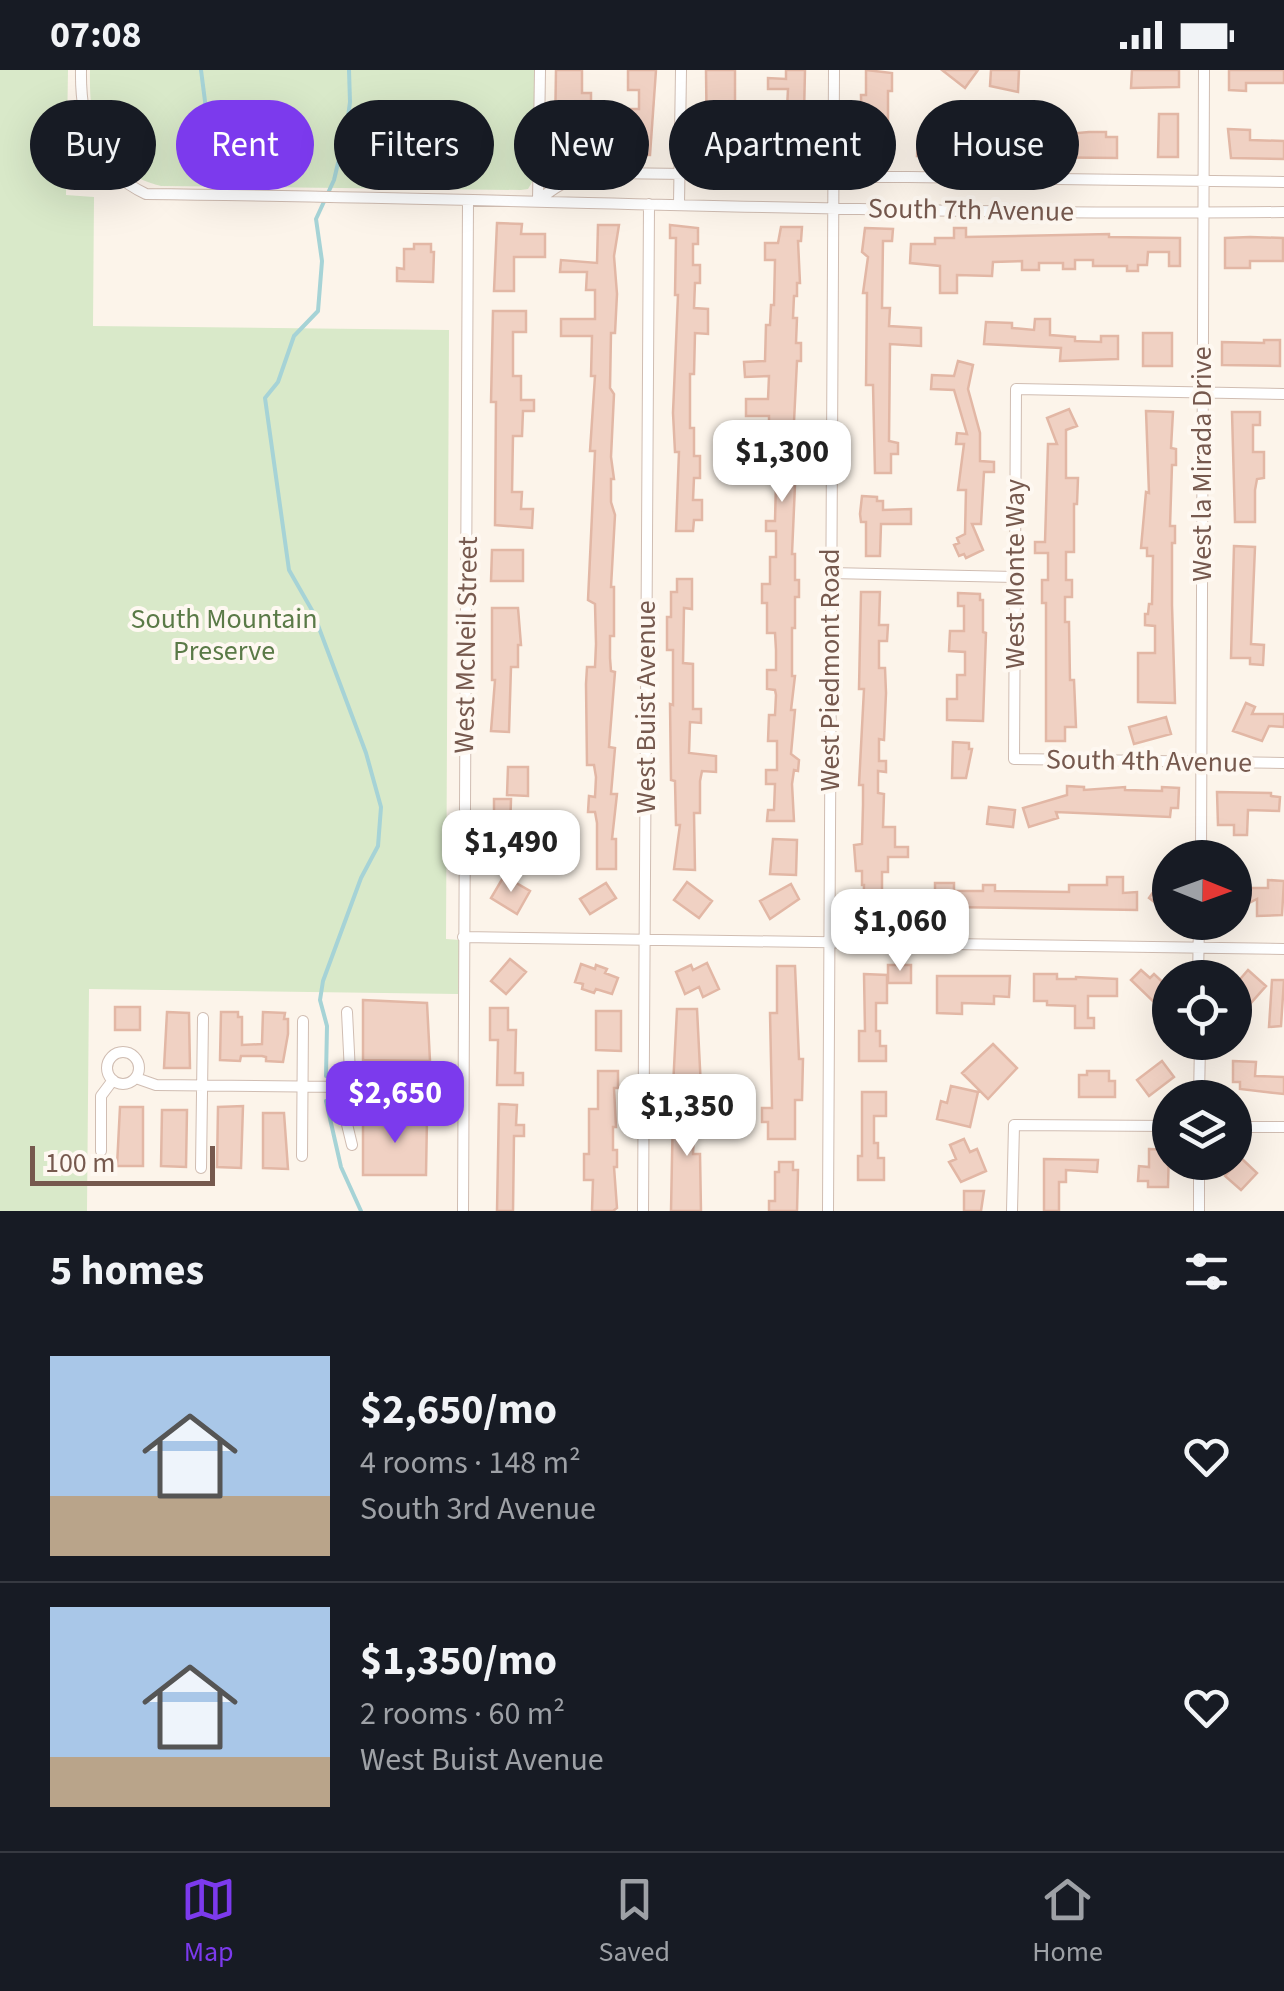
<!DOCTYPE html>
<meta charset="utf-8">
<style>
body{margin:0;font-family:"Source Sans 3",sans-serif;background:#242831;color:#f1f3f6;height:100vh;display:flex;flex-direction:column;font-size:38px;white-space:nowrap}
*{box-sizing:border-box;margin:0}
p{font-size:32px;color:#9ea1a6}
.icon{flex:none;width:55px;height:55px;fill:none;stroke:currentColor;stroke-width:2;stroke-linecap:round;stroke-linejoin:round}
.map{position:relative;height:1141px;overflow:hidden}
.side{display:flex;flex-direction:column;background:#171b24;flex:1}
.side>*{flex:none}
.top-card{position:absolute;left:30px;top:30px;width:1225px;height:90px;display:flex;gap:20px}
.needle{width:65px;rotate:91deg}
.tools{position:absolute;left:1152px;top:770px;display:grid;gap:20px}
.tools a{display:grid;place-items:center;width:100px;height:100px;border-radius:50%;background:#171b24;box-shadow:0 10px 40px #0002;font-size:50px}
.scale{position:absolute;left:30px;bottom:25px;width:185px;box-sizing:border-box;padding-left:10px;border:5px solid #76594e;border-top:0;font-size:28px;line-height:35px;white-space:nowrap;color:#76594e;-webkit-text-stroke:8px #fef8f1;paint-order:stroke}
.price{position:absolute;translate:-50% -85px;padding:0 22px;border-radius:20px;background:#fff;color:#222;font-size:32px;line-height:65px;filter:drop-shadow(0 2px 5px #0008)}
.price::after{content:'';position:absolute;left:50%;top:60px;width:30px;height:22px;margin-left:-15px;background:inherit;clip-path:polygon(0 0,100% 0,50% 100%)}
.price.on{background:#7c3aed;color:#fff}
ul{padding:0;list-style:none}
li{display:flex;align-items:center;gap:30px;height:250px;padding:0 50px}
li+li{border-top:2px solid #363941}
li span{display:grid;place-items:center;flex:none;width:280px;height:200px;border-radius:0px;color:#555}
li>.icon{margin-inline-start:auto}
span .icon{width:120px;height:120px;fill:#fffc;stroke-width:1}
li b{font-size:42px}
h2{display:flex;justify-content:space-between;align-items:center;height:120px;padding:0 50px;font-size:42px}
.pill{padding:0 35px;border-radius:45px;background:#171b24;box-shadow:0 10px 40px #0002;font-size:35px;line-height:90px}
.pill.on{background:#7c3aed;color:#fff}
.status{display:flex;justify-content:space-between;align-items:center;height:70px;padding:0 50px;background:#171b24;direction:ltr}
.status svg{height:28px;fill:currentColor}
.tab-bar{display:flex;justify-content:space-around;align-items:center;height:140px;border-top:2px solid #363941;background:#171b24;font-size:28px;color:#9ea1a6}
.tab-bar a{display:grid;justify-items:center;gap:5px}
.tab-bar .on{color:#7c3aed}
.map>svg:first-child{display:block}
</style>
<div class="status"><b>07:08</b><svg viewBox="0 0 49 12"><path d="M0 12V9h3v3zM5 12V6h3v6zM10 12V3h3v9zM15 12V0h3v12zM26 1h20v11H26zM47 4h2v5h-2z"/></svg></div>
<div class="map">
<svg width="1284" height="1141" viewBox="0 0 1284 1141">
<rect width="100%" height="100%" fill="#fcf4ea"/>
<path fill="#d9e9c9" d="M0 0H68L66 125 94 127 93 256 449 260 446 869 460 870 458 924 89 919 87 1141H0Z
M90 0H536L534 109 528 119 521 120 161 116C98 99 89 59 90 0Z"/>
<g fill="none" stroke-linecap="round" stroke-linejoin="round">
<path stroke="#a6d3d6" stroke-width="4" d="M201 0 217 125
M326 1006 327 956 320 930 323 911 361 808 378 776 381 737 366 683 313 542 289 500 265 328 278 312 294 266 318 241 322 191 316 149 334 110 347 55 350 32 349 0
M326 1031 341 1097 361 1141"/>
</g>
<path fill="#f0d1c3" stroke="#e2b7a5" stroke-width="2.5" d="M556 0H582V23H591V74H579V63L555 62Z
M628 0H656L650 85 620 84 622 39H639V20H628Z
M706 0H735V64H745L741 85 707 84Z
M786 0H805L803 88H785V77H779L780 39H787L788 19H768V8L786 9Z
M866 0 892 3V21H888V65H891V85L878 84V89H868V84H862L861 25H866Z
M942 0H978L965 18Z
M991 0H1019L1018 22 990 16Z
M1132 0H1179V17L1131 18Z
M1229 0H1284V13H1246V21L1229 20Z
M1159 44H1178V87H1158Z
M1228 59 1250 60V70L1284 71V89L1231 88Z
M1089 62H1106V67H1117V88L917 86 918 66H953V63H966V66L997 65V68H1021Z
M497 153 522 154 521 164H545V187H514V221H494Z
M598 155H619L614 186 617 224 615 263H611L610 318 614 324 611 387 614 409H611V432L615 445 611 517H614V566H610V588L611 601 615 602 609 677 615 678 611 724H617L612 769H616V799H597V753L595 742H588L589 726 595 727 596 707 594 695H587L586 614 587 597H595L596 574 595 534 588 530 595 381H590L595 306H591L592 266H561V249H595V220H586L587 202H560L561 190 597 193Z
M670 155 698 158V174H693V195H700V213H695L694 238 708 239V264L695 263 694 304H690V358H694V386H700V408H694L693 430H702V450H694L693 461H676L679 382H675L673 343 678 225H675L676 168H670Z
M781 157H802L801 171H798L800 213H797V226H794L793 248H797L796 273H801V291H797L792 392H796L792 484H795V510H799V527H795V558H792V606H795L791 640H795L791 684 799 690 798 701 794 700 792 714 794 751H767L768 740H774L775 714H766V700H777V671H768L769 645H775L776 625 775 620 767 619V600H776V580L775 563H767V533H762V514H770V487H776V461H766V451H775L777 371H769V346H746V329H768L769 306 745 307 744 292 765 291 766 255H770L771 235H774L775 190H765V173H778Z
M865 158 893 159 892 171H883L882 238H890L889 256 921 258V276L890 274 889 371 898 373V384H891V403H875L873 315H866L867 223H863L868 187 862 182Z
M954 158H966V167L1109 164V167L1180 168V196H1169V182H1148L1147 195H1138V201H1127V196H1093V190H1075V199H1063V193H1039V200H1022V191L993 192 992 206 957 205V223H940V196L910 193 911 174H935V168H954Z
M1250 167 1283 168V191H1250V198H1225V168Z
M414 174H431V182H434L433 212 397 211V198L404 199V179H414Z
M493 241H526V262H513V306H521V330H534V341H523L522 366H513L512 422H522L521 439H533L532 458 495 455 496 332H491Z
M1035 249H1050V265L1075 267V271L1101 272V266H1118V289L1060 291 1061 278 984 274 986 252 1012 253V258L1034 260Z
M1143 263H1172V296H1143Z
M1264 270H1280V296L1222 295V272L1264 273Z
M958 291 973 295 968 319 980 363V391L994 392V402H984L981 454H972L983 480 966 488 964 484 959 486 954 475 959 473 957 468 965 464 966 420H958L964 374H956L957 363 967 364 954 320 931 319 932 305 954 306Z
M1069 339 1077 356 1066 360V408H1078L1077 434H1074V482H1066V510H1072V527H1065V552H1069L1070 610H1074L1076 657H1065V671H1046V533H1042V510H1048V483H1035V472H1045L1048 374H1057L1047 348Z
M1146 341 1173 342 1171 378 1176 379V395H1172L1170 456H1175V473H1172V535L1175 633 1138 632V583H1155V556L1145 555V544H1148L1149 534H1152L1153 486H1147V478H1141L1146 422 1149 423Z
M1232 342H1260V355H1253V382H1264V408L1257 409 1255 420V452H1235Z
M862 426 877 427V431H883V440L911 439V454H881L880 486H866V452H861L860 444Z
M1234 476 1255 477 1251 574 1264 575 1263 595 1250 594V588H1231Z
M492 480H523V511H491Z
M677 509H692V539L684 538 683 593 693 594V639H701V653L690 652 689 683 716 686V702L702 701 700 711V743H694L695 800 674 799 680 755H676L675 711 671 710 670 634 673 635V580H667V547H671V522H677Z
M861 522H880L879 555H888L887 571H879V598H885L886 623 884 670 879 669V691H886V702L878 701V723L884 724 883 757H895V777H908V787H888V802H882V826H895L894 838 884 837 883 852H863L864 815H862V801H856L854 775 862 774 863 735V715H859L864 619H859Z
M958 523 980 524V530H983V562L986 563 983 651 947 650V629H957V605H965V582L949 581 950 561H964V536H958Z
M492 538H518L521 575H518V597H511L509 662 491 661 495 610H492Z
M1246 633 1255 637 1252 644H1284V657L1269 656 1262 671 1233 661Z
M1166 647 1171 664 1134 674 1129 657Z
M953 672 969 673V679H972L966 708H952Z
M508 697H528V726L507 725Z
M1067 716 1084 717V720L1125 717V720L1162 721V717L1179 718 1178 738H1171L1170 747 1056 742 1058 748 1029 757 1023 738 1067 725Z
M1217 722 1271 723V726L1280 727 1279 741 1248 740 1247 765H1234V755H1218Z
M494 729H511L510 763H523V801H490V794H486V770H489V763H494Z
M989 737 1015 740 1013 757 987 754Z
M773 769 797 770 796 805 770 804Z
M1235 791 1249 818H1268V810L1284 811 1282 845 1257 846V829L1235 840Z
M1170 798V832L1165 840 1149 828Z
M504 806 530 821 517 844 491 828Z
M1107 807H1123V823L1137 822V840L948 837V843L935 842V813H954V821H983V815H995V821L1069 822V815H1107Z
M687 812 712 831 699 848 674 830Z
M606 813 616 828 590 844 580 829Z
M791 814 799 829 770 849 760 831Z
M510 889 526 902 506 924 491 911Z
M707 893 719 919 703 927 699 917 685 924 676 902 691 895 693 900Z
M581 894 595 899 596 895 607 899 605 903 618 908 612 924 596 919 594 923 582 919 583 914 575 912Z
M888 895H911V913H888Z
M777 896H795L799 989H803L802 1030H795V1069H768V1052H762V1038H772L770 943H777Z
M1141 900 1150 908 1154 904 1170 919V924L1158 936 1131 910Z
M1248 900 1266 916 1235 951V925L1240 919 1235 915Z
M864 904 887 905V933H876V961H880V976H886V991H859V961H865Z
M1034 904H1057V909H1076V907L1117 909V926H1088V948H1094V958H1075V936L1047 935V931H1034Z
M937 906H1010L1009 927 994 926V934L962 933V944L937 943Z
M1272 910H1284L1281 956 1269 957Z
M363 930 427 933 430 991 363 990Z
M115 937H140V960H115Z
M490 938H508V960H516L515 1003H523V1015H497L498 970H490Z
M677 939H697L701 1018 673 1017Z
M596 941H621V981L596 980Z
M167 942 189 943 190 998H164Z
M221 942H238V947H242V975L262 974 263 942 285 943 284 949H288V964L283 992 266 991V987L262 986H241L240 991 220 990Z
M993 974 1017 998 988 1029 962 1003Z
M1162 991 1174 1007 1149 1026 1137 1010Z
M1233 991 1256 992 1255 1006 1284 1007V1024L1240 1019V1012H1233Z
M598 1001H618V1018H614L616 1057H613V1080H617V1097H614L617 1138 613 1141H592L593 1110H584V1084H589V1039H598Z
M1087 1001H1109V1011H1115V1027H1079V1005H1087Z
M951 1016 978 1022 970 1057 937 1049 941 1031 947 1033Z
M862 1022H886V1046H874V1073H878V1088H884V1110H858V1086H862Z
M499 1034 517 1035 516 1055H524V1066H514L513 1141H497Z
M243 1036 241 1098 217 1097 218 1037Z
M120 1037H143V1096H117Z
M673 1037 707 1038 706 1064 694 1063 693 1084H700L701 1141H671Z
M162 1040H187L186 1097 161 1096Z
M263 1043H284L288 1099 263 1098Z
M363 1047 427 1048 426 1105H363Z
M964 1069 970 1082 977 1079 986 1101 961 1112 949 1092 956 1089 950 1075Z
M1149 1079 1169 1080 1168 1117H1148V1111H1138L1139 1096 1149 1097Z
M1241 1088 1257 1103 1241 1120 1225 1106Z
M1044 1089 1098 1090 1097 1102 1066 1100V1112H1059V1141H1044Z
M779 1092H793V1100H798L797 1141H769V1131H775V1102H779Z
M964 1121H984L981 1141H964Z"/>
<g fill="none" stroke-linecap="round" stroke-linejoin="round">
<g stroke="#d0bdb2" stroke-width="12">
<path id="minor" d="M81 0C80 54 95 100 146 124 525 128 905 146 1284 142
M538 131C563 109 576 107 608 103L1284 112
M538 131 540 0
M679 134 681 0
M1284 324 1016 319 1014 689 1284 693
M830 503 1015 507
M1201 788 1204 0
M463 867 1284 879
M1198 908 1199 852
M347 942 351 1023 345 1046 352 1075
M107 998a16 16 0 1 1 32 0a16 16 0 1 1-32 0Z
M136 1008 156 1015 346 1017 359 1026 463 1028
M347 1017 354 1010 361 1009 463 1010
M1199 1028 1200 972
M1235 1057H1284
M101 1081V1026L113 1010
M302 1086 303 951
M201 1098 203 948
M463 1141 468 130
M643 1141 649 134
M828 1141 834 0
M1012 1141 1014 1055 1170 1056
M1199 1141V1092"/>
</g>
<use href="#minor" stroke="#fff" stroke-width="10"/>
</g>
<g text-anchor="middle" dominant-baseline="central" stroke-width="8" stroke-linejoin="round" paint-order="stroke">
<g font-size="28" fill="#76594e" stroke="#fef8f1">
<text transform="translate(971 140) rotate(1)">South 7th Avenue</text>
<text transform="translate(1202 394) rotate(-90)">West la Mirada Drive</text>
<text transform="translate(1015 504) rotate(-90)">West Monte Way</text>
<text transform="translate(466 575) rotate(-89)">West McNeil Street</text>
<text transform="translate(830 600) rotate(-90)">West Piedmont Road</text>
<text transform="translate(646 637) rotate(-90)">West Buist Avenue</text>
<text transform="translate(1149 691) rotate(1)">South 4th Avenue</text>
</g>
<g font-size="28" fill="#5a7a47" stroke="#fef8f1">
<text x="224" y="549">South Mountain<tspan x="224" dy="32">Preserve</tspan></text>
</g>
</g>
</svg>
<div class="tools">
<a><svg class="needle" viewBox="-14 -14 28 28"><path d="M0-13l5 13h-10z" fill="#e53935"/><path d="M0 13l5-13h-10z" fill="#9ea1a6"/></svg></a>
<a><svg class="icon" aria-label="locate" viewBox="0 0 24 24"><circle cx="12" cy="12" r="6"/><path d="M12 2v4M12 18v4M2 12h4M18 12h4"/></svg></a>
<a><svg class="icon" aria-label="layers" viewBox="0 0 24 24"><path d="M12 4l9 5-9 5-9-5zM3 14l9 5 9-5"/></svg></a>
</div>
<div class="scale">100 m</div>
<b class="price" style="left:782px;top:435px">$1,300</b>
<b class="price" style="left:511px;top:825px">$1,490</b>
<b class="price" style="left:900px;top:904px">$1,060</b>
<b class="price on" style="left:395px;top:1076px">$2,650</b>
<b class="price" style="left:687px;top:1089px">$1,350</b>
<div class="top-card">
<a class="pill">Buy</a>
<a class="pill on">Rent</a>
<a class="pill">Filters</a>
<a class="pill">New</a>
<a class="pill">Apartment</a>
<a class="pill">House</a>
</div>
</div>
<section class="side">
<h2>5 homes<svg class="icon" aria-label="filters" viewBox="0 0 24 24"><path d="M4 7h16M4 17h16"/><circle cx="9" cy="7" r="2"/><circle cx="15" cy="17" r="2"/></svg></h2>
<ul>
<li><span style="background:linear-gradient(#a9c7e8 70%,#b9a48a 0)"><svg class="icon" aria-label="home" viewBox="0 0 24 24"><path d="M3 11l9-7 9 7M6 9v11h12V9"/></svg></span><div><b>$2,650/mo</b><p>4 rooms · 148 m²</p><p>South 3rd Avenue</p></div><svg class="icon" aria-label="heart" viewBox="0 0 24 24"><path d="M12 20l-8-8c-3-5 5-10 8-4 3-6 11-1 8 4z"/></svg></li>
<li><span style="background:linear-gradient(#a9c7e8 75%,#b9a48a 0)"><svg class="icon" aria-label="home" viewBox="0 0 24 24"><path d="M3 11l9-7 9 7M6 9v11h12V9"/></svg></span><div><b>$1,350/mo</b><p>2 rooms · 60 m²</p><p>West Buist Avenue</p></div><svg class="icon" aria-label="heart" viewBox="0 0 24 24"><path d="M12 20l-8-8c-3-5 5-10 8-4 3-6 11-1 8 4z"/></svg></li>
</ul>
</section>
<nav class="tab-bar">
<a class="on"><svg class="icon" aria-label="map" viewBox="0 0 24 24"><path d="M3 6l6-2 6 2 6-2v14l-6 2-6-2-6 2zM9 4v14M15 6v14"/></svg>Map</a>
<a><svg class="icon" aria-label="saved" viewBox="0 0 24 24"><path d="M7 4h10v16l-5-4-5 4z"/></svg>Saved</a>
<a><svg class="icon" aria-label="home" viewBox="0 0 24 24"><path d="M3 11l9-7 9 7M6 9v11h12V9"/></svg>Home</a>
</nav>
